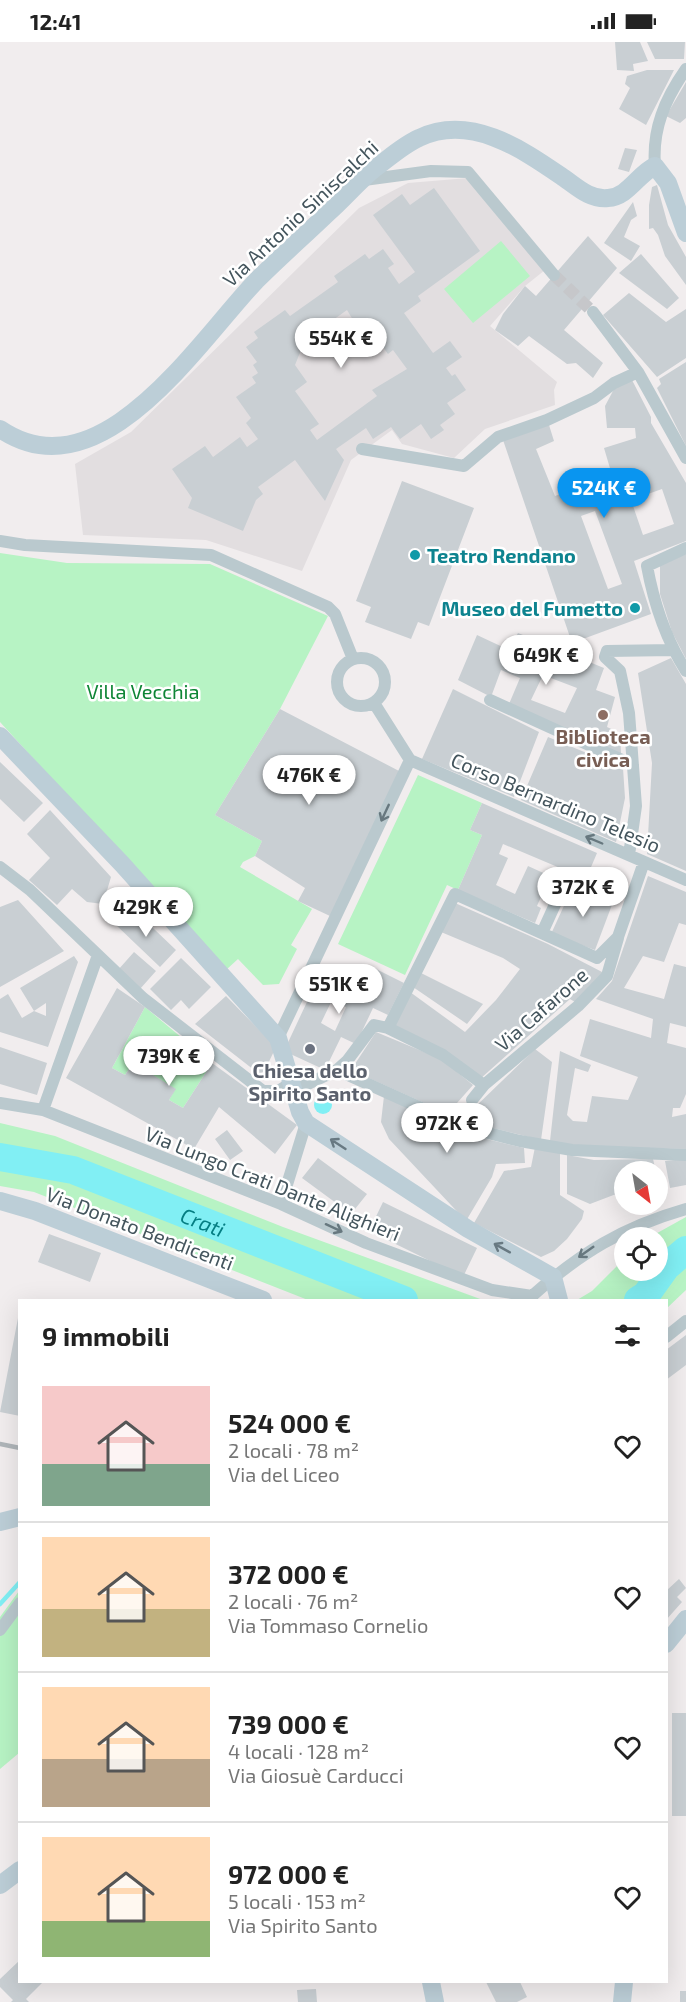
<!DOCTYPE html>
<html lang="it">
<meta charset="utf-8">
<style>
body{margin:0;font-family:"Exo 2",sans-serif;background:#f6f6f6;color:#222;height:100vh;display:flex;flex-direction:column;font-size:22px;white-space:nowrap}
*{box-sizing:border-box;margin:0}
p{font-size:20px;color:#767676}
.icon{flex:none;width:33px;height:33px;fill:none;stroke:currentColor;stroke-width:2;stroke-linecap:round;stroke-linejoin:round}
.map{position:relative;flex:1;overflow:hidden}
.panel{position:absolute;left:18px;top:1257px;width:650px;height:684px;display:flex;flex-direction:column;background:#fff;border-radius:0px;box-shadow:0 6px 24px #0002}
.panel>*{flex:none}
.needle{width:39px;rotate:149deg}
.tools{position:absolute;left:614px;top:1119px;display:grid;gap:12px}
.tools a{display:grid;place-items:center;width:54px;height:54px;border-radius:50%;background:#fff;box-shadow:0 6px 24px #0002;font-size:30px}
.price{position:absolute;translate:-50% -51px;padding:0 14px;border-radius:21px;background:#fff;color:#222;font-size:20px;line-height:39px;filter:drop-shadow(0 2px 3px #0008)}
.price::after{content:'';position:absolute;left:50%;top:36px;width:18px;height:14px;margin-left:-9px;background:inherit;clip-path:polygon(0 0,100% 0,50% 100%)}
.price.selected{background:#0995f0;color:#fff}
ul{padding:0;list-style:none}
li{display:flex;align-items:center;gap:18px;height:150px;padding:0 24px}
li+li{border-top:2px solid #e0e0e0}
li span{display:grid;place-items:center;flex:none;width:168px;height:120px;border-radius:0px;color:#555}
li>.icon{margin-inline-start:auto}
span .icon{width:72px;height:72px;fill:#fffc;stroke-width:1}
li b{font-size:26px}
h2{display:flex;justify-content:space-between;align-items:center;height:72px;padding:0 24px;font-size:26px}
.status{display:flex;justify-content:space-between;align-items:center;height:42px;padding:0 30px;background:#fff;direction:ltr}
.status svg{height:16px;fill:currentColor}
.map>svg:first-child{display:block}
</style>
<div class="status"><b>12:41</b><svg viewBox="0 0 49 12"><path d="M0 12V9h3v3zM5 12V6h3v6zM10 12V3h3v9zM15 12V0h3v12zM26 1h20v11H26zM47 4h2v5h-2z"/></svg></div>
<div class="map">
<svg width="686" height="1960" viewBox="0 0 686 1960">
<rect width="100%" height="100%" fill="#f1edee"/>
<path fill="#e2dee0" d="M468 136 545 228 525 244 490 284 557 340 554 348 555 363 485 387 454 416 402 402 392 388 351 418 302 529 206 498 83 493 75 422 131 390 359 166 408 141Z"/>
<path fill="#b7f3c4" d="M501 199 530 234 473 281 444 247Z
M0 511 67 521 210 522 328 574 280 667 215 773 262 799 255 814 243 820 240 825 312 867 291 903 297 907 279 942 263 943 238 917 226 928 0 680Z
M418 733 482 761 470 788 482 793 458 848 447 843 405 933 338 902Z
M145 965 212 1021 183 1066 169 1058 175 1047 133 1021 125 1033 112 1026Z
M0 1081 55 1094 283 1185 483 1258H308L34 1150 0 1144Z
M686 1175V1248L666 1267V1258H577L592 1249 624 1217V1228H657V1196L650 1195Z
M19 1549V1711L0 1727V1575Z"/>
<path fill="#81eff4" d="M314 1063a9 9 0 1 1 18 0a9 9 0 1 1-18 0Z"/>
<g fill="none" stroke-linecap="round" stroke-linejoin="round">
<path stroke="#81eff4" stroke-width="4.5" d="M0 1562 20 1540"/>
<g stroke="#81eff4" stroke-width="28">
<path id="s1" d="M0 1115 73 1128 404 1258"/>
<path d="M638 1258 646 1253 666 1225 686 1208"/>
</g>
</g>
<path fill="#c9cfd3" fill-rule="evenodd" d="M615 0H640L648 19 633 22 634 29 617 28Z
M647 0H685L684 17H655Z
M647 28H674L646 83 619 67 630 46 625 42 627 34Z
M686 40V76L680 81 666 74Z
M625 106 637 108 629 130 618 127Z
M657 143 668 183 686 215V243L665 214 658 193 653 186 649 187V163L652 145Z
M434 146 480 209 418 254 421 259 404 271 433 311 450 299 462 315 446 326 452 334 455 332 466 348 447 361 455 372 440 383 444 388 431 397 421 382 400 397 391 385 373 397 366 386 336 407 344 418 325 459 295 418 258 445 263 452 256 458 243 489 188 466 192 456 172 427 205 404 213 415 240 395 247 405 258 397 246 381 251 376 236 355 256 341 252 335 258 331 253 323 257 320 246 305 258 296 254 290 285 268 290 274 338 240 334 234 365 212 369 217 383 207 394 222 388 226 399 242 415 230 373 173 402 152 410 163ZM347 268 368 303 377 297 388 312 393 308 407 327 372 348 377 354 317 398 310 388 319 382 295 349 307 340 295 323 305 298Z
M633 160 637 174 631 178 624 195 640 204 631 219 604 201Z
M588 194 617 226 564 288 603 321 593 336 576 321 567 322 529 294 518 304 495 288 503 272 525 244 536 254Z
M641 212 679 256 667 267 619 231Z
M629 251 666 280 686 267V316L657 335 603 273Z
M686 320V404L657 346 661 342 659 337Z
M632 338 651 375V381L686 441V499L634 519 651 572 572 601 503 398 549 383 554 399 536 407 555 454 612 433 604 406 636 396 635 386H607L605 364 613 349 621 341ZM662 447 674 482 643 493 631 458ZM595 469 622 542 608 547 581 474Z
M402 439 474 466 429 584 418 580 411 597 365 580 371 565 356 559Z
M686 512V617L672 590 660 552V523Z
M518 591 604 626 596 648 615 655 607 685 620 691 621 712 509 662 520 636 501 628 491 655 458 638 477 593 509 608ZM543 633 577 646 565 671 531 658Z
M671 616 686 642V829L647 812 652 721 638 631Z
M453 647 539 690 514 755 422 717Z
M280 667 401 730 330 874 298 859 305 846 255 814 262 799 215 773Z
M548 695 623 726 625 756 616 800 521 758Z
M0 720 43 761 24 780 0 757Z
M482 761 597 811 586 837 503 802 499 812 508 816 496 843 515 852 528 824 550 834 537 864 541 866 535 881 458 848 482 793 470 788Z
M50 768 111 835 103 862 87 860 72 847 57 863 29 838 50 816 27 792Z
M648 834 686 850V883L679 881 664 920 643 914 624 946 664 957 674 922 686 925V985L670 981 667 1001 686 1006V1052L680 1066H673L672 1075 686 1072V1107L581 1105 550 1099 560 1009 591 1023 588 1030 575 1026 567 1073 573 1079 587 1080 592 1054 628 1058 638 1035 580 1014 590 977 651 996 653 977 596 957 612 939Z
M574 842 613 860 595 908 551 892Z
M18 858 64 909 0 945V865Z
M455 861 548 902 604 931 575 960 570 957 480 1037 394 983 410 950 465 990 496 958 520 927 503 916 441 890Z
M132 866 176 908 160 925 116 883Z
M134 910 156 929 140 947 118 928Z
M74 914 78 920 48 1005 0 990V957L8 952 22 976 34 969 46 974V961L34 969 20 946Z
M181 916 211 945 189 967 181 958 171 968 150 947Z
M374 926 404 941 388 973 373 966 356 1002 341 995 325 1028 284 1009 321 930 363 950ZM332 958 346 965 335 989 321 981Z
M419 930 483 962 467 982 413 945Z
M117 946 145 965 112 1026 125 1033 133 1021 176 1047 169 1058 183 1066 212 1021 297 1083 275 1112 219 1065 194 1107 66 1036Z
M226 954 276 1005 264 1030 258 1031 195 982Z
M376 990 441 1017 473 1043 457 1061 451 1073 351 1028Z
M0 1005 47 1021 37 1053 0 1042Z
M535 1007 552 1020 541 1098 468 1080 473 1067Z
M384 1054 470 1093 524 1106 525 1121 496 1122 492 1135 466 1179 389 1097 381 1080Z
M227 1088 243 1109 230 1118 215 1097Z
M535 1105 560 1110V1153L584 1169 582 1177 567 1197 554 1209 541 1215 474 1181 504 1129 531 1125Z
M567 1113 594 1118 653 1117 656 1130H624V1149L590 1162 567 1152Z
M318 1116 367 1152 351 1172 302 1136Z
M686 1117V1143L670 1146 665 1119Z
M383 1160 477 1206 463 1235 369 1189Z
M49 1192 101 1211 90 1240 38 1220Z
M18 1276H20V1374L0 1370Z
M686 1293V1323L666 1338V1308Z
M679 1537 686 1546 677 1555 682 1560 666 1578V1549Z
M672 1671H686V1774H672Z
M20 1918V1940H43L26 1957 29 1960H11L13 1958 0 1945V1937Z
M486 1940H520L527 1955 517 1960H496Z
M316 1947 317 1960H298L297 1948Z
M680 1949H686V1960H680Z"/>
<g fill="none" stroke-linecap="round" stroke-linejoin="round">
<path stroke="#c6c7ca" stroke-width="12" stroke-dasharray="12 6" stroke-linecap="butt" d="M554 233 593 270"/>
<path stroke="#bac9ce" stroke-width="12" d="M655 124C652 87 665 57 686 27
M364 138 431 129 468 130 554 233
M593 270 638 330 686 416
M362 407 464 424 498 395 547 378 594 356 614 341 638 330
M0 499 25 503 211 513 328 565 335 572 353 617
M686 506 647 524C654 562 665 596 686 629
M337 640a24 24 0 1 1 48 0a24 24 0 1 1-48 0Z
M490 658 633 723
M374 661 410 718
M410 718 686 838
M629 813 636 764 629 671 620 629 605 615 607 609 673 608
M0 825 30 848 143 956 263 1049H278L291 1041
M542 891 562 847
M388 986 443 1013 484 1043
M278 996 410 718
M337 1028 461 1084 520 1099 572 1108 686 1113
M293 1049 337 1028 347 1019 374 983 388 986 455 852 597 916 618 895 644 820
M472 1058 484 1043 578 964 607 934 618 896
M0 1061 43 1068 281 1162 366 1201 492 1248 532 1254C580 1211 623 1185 686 1167
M43 1068 98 913
M281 1162 306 1081
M666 1295 686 1279
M0 1588 20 1561"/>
<path stroke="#bcced7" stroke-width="18" d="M0 387C100 455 197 301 256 239 279 216 304 194 328 171 344 157 358 140 374 127 388 117 403 103 419 96 471 71 523 108 564 136 577 145 590 158 608 156 628 155 638 132 655 124L668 141 686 191
M0 694 122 822 278 996 300 1070 306 1081 468 1187 553 1235 559 1258
M0 1159 35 1169 263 1258
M0 1480 20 1475
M666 1602 686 1577
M0 1843 20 1828
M431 1940 435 1960
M622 1960 624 1940"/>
<path stroke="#afb5b9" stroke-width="4.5" d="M0 1402 20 1406"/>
</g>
<defs><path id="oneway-shaft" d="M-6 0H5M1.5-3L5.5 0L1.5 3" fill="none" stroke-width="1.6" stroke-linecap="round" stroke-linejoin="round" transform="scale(1.5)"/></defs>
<g stroke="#67787f">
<use href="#oneway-shaft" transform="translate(385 771) rotate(115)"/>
<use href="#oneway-shaft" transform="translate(594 798) rotate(-157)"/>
<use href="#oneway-shaft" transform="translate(334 1186) rotate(25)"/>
<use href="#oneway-shaft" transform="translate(586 1210) rotate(145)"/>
</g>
<g stroke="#687982">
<use href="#oneway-shaft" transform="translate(338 1102) rotate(-147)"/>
<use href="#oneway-shaft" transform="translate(502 1206) rotate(-151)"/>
</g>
<g fill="#0f9aa8" stroke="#fff" stroke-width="2">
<circle cx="415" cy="513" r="6"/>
<circle cx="635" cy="566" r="6"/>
</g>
<circle fill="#8d6e63" stroke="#fff" stroke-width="2" cx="603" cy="673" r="6"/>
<circle fill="#6b7280" stroke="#fff" stroke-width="2" cx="310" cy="1007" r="6"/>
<g text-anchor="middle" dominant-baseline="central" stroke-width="5" stroke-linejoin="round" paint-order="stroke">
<g font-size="20" fill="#44555d" stroke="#fff">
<text transform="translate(300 171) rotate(-43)">Via Antonio Siniscalchi</text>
<text transform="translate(556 760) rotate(23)">Corso Bernardino Telesio</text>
<text transform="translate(541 967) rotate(-41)">Via Cafarone</text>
<text transform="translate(273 1141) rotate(22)">Via Lungo Crati Dante Alighieri</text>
<text transform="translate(140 1186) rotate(21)">Via Donato Bendicenti</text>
</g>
<g font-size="20" font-weight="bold" fill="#0d838f" stroke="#fff" text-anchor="start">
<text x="427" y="513">Teatro Rendano</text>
<text x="623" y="566" text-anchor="end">Museo del Fumetto</text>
</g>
<g font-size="20" fill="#0e8535" stroke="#fff">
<text x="143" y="649">Villa Vecchia</text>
</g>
<g font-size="20" font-weight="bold" fill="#785e54" stroke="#fff">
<text x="603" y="694">Biblioteca<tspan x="603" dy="23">civica</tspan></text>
</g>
<g font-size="20" font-weight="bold" fill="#5b616d" stroke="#fff">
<text x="310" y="1028">Chiesa dello<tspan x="310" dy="23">Spirito Santo</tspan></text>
</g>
<g font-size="21" font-style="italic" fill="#057e83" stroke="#fff">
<text stroke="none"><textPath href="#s1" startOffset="214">Crati</textPath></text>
</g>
</g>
</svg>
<div class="tools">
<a><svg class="needle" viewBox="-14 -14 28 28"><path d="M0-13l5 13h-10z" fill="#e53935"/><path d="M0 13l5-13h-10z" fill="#767676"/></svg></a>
<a><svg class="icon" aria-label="locate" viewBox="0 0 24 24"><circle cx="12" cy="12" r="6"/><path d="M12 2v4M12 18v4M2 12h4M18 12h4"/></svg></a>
</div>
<b class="price" style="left:341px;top:327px">554K €</b>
<b class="price selected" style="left:604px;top:477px">524K €</b>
<b class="price" style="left:546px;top:644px">649K €</b>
<b class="price" style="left:309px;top:764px">476K €</b>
<b class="price" style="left:583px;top:876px">372K €</b>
<b class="price" style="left:146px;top:896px">429K €</b>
<b class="price" style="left:339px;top:973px">551K €</b>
<b class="price" style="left:169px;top:1045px">739K €</b>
<b class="price" style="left:447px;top:1112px">972K €</b>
<section class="panel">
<h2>9 immobili<svg class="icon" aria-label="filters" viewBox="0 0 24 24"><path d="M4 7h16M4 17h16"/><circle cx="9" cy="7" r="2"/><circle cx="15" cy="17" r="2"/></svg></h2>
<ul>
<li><span style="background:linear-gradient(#f6c9c9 65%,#7fa58c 0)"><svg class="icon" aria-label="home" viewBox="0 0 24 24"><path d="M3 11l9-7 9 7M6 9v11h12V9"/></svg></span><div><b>524 000 €</b><p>2 locali · 78 m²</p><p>Via del Liceo</p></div><svg class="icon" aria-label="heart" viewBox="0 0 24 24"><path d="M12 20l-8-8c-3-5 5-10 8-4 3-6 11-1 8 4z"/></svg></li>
<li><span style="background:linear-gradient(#ffd9b3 60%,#c2b280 0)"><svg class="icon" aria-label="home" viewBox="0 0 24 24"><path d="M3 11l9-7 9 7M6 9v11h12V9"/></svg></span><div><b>372 000 €</b><p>2 locali · 76 m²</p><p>Via Tommaso Cornelio</p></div><svg class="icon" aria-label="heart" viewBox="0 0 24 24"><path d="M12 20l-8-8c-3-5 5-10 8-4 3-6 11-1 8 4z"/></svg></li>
<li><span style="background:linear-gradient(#ffd9b3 60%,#b9a48a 0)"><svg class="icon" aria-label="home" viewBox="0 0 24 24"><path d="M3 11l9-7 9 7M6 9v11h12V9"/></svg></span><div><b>739 000 €</b><p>4 locali · 128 m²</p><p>Via Giosuè Carducci</p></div><svg class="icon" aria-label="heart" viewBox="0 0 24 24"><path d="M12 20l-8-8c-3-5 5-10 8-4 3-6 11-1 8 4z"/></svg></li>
<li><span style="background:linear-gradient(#ffd9b3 70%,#8fb573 0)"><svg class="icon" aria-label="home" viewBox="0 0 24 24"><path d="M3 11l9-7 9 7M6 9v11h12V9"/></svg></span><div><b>972 000 €</b><p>5 locali · 153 m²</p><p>Via Spirito Santo</p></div><svg class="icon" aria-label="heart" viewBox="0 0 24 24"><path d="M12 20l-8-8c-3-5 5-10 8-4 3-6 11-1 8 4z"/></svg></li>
</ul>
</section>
</div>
